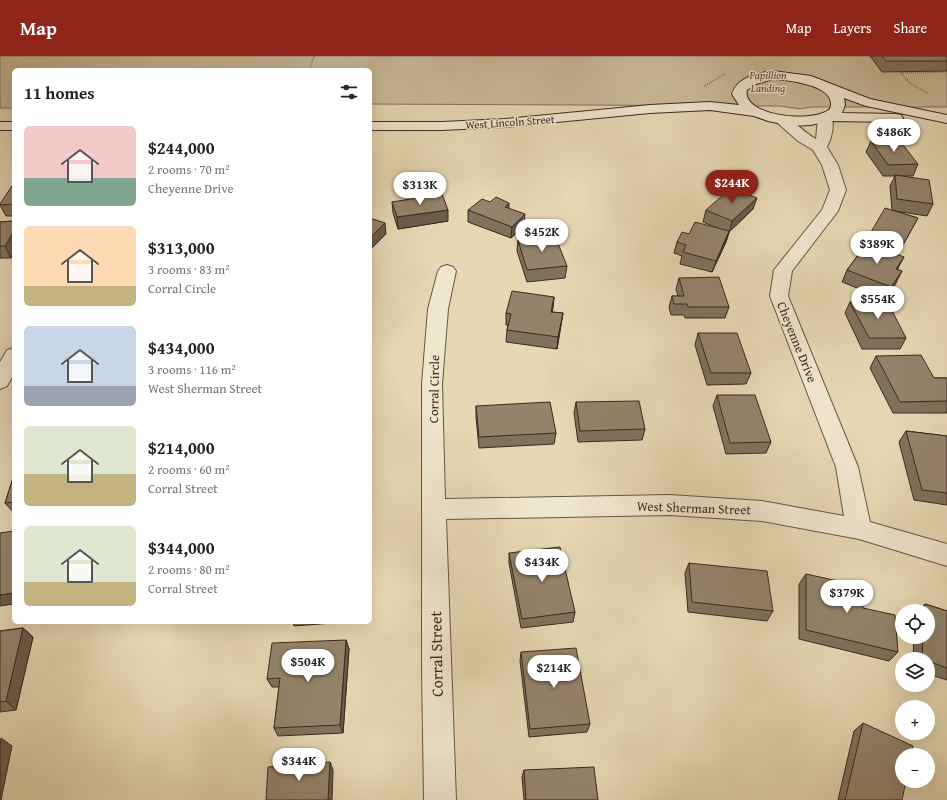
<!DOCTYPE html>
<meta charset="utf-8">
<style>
body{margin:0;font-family:"Gentium Book Plus",serif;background:#f2f2f2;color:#222;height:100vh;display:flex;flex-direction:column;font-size:15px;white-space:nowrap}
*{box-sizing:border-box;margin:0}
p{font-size:13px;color:#767676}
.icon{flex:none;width:22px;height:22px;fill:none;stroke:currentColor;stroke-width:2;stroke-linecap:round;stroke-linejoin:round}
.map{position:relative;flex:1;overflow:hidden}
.side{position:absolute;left:12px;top:12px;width:360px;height:556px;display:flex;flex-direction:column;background:#fff;border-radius:6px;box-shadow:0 4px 16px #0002}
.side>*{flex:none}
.fabs{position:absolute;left:895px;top:548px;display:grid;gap:8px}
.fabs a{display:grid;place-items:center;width:40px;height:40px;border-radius:50%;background:#fff;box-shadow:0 4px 16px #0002;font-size:20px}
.price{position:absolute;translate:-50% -34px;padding:0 9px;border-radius:14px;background:#fff;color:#222;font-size:13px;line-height:26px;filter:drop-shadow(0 1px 2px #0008)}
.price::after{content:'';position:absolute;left:50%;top:24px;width:12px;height:9px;margin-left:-6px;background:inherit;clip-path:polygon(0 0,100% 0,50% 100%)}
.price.active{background:#8f2418;color:#fff}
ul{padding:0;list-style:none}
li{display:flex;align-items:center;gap:12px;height:100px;padding:0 12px}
li span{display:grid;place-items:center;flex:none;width:112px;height:80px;border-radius:6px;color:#555}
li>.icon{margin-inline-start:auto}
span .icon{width:48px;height:48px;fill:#fffc;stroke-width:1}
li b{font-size:17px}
h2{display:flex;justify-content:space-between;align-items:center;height:48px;padding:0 12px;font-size:17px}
header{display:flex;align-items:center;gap:24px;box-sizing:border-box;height:56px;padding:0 20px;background:#8f2418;color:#fff}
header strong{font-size:19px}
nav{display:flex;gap:22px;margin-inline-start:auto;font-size:14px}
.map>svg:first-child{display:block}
</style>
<header>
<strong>Map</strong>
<nav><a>Map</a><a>Layers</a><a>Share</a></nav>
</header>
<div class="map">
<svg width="947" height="744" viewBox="0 0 947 744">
<rect width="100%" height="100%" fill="#e6d8b3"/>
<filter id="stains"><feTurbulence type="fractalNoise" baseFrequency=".005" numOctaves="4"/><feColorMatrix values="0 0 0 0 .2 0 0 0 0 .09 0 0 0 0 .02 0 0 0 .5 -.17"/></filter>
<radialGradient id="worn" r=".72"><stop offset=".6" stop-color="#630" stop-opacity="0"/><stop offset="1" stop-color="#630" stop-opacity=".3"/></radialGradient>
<path fill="#c9ba9a" stroke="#82725c" d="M0 0H947V51H811L800 53 780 50 370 48V14H14V52H0Z"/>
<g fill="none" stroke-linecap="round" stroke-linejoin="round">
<g stroke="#654" stroke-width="2">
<path id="street" d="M825 58 830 59C836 67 831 83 827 91L838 109 846 134 838 155 792 215 788 240 858 411 870 466 947 488V510L859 483 762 465 670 459 446 463 456 744H424L422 613V328L428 253 438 215 441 211 447 209 453 211 456 215 448 253 442 328 445 443 670 439 762 445 844 460 836 411 770 240 774 214 822 154 830 134 822 109 813 94 798 85 773 63 775 60C788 57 804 77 816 83L818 62 820 59Z
M14 292V318L7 330 0 333V306L7 294Z"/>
</g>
<g stroke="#3b291f" stroke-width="2">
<path id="secondary" d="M773 15 811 20 870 43 947 59V67L866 50 844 42 845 49 842 57 896 58 901 59 903 62 901 65 896 66 828 65 811 69 792 70 768 65 754 60 710 54 650 57 505 71 442 74H370V66H442L505 63 650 49 710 46 739 49 732 38C737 21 758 17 773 15ZM773 23C787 24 839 29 830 53 813 68 741 60 747 34L756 28Z
M0 66H14V74H0Z"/>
</g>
<path stroke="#3b291f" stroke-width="1.5" stroke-dasharray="0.5 1.5" stroke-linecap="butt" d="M309 14 314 0
M899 15 910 27 929 38
M901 17 947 16
M704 30 725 18"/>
<use href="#street" fill="#efe6ce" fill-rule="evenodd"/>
<use href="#secondary" fill="#efe6ce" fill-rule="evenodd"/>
</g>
<path fill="#7f725d" stroke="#3b291f" d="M870 0H947V15L882 16Z
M871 85 918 108 913 120H901L933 148 927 160 895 155 918 162 898 198V214L896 227 885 243 842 226 847 214 866 188 865 187 871 176 892 154 890 130 895 120H883L866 96Z
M14 127V160H6L0 149Z
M392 146 448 165 398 173 393 157Z
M509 153 524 170 511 182 468 166V154Z
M753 153 729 176 726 186 712 216 680 208 682 200 674 197 677 186 689 178 717 172 703 166 706 154Z
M14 165V197L11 202H0V166Z
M518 184 567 210 565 222 527 226 517 195Z
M679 222 729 251 725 262H685L684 259H671L669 251 672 240H678L676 233Z
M554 241 552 256 563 257 557 293 506 286 507 274 508 269H506V257Z
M850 246 906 282 900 293H862L845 257Z
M698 277 751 317 746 328 707 329 695 289Z
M876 300 934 322H947V357H893L870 312Z
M717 339 771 386 766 397 726 398 713 350Z
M576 346 645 373 642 384 578 386 574 357Z
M476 350 556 377 554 388 479 392 476 361Z
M906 375 947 380V449L914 444 899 386Z
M14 419V457L5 447Z
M509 497 575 556 573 566 521 572 509 507Z
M689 507 773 555 767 565 688 556 685 517Z
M806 518 863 552 898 596 889 605 799 583V528Z
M925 548 947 555V624L928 618V603H913L914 581H928V555H918Z
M293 566H346L294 570Z
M23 572 33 581 16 654 0 656V575Z
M346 584 349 593 343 677 278 680 274 672 279 631H272L267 623Z
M521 596 590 668 587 676 529 681 520 605Z
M863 667 902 744H838L854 675Z
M524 714 598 744H524L522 721Z"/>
<path fill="#685c4c" stroke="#3b291f" d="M757 142 753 153 729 176 726 186 712 216 716 205 729 177 732 165Z
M509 147V158L505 151Z
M448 154V165L398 173 397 161Z
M525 158 524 170 511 182 512 171Z
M385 167 386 178 370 194V182Z
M14 175V197L11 202 5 190Z
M904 201 898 212 890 225 896 213Z
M902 215 896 227 885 243 891 231Z
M554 241 553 252 550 267 551 256Z
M563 257 557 293 558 281Z
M14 537V548L0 550V539Z
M23 572 33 581 16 654 6 645Z
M346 584 349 593 343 677 340 669Z
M1 682 12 690 1 744H0V689Z
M330 706 333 714 332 744H328Z"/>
<path fill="#94846c" stroke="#3b291f" d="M882 0H947V5H886Z
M899 84 918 108 888 109 871 85Z
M895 119 929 124 933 148 897 143Z
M14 127V148L0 149V148Z
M731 132 757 142 732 165 706 154Z
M442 138 448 154 397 161 392 146Z
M496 141 509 147 505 151 525 158 512 171 468 154 482 143 490 146Z
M885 152 918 162 904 187 871 176Z
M370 162 385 167 370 182Z
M14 165V175L5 190H0V166Z
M695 166 729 175 716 205 683 196 686 189 677 186 682 176 689 178Z
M555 180 567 210 527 214 518 184Z
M867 187 904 201 896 213 902 215 891 231 847 214Z
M719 221 729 251H688L687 248H674L672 240H684L679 222Z
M512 235 554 241 551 256 563 257 558 281 507 274 511 258 506 257Z
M887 245 906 282H869L850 246Z
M698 277H737L751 317H711Z
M921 299 934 322H947V345L900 346 876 300Z
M717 339H755L771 386 730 387Z
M639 345 645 373 580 375 576 346Z
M550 346 556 377 479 381 476 350Z
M906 375 947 380V437L922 434Z
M14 419V446L5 447Z
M14 475V537L0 539V477Z
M560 491 575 556 522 563 509 497Z
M689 507 767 515 773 555 692 546Z
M806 518 861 530 863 552 895 559 898 596 806 574Z
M925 548 947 555V612L928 605V603H922L923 581H928V555H924Z
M23 572 6 645 0 646V575Z
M346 584 340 669 274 672 280 622 267 623 272 587Z
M576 592 590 668 530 673 521 596Z
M863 667 913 690 911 699H902V725H906L902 744H845Z
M330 706 328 744H266L268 711Z
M594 711 598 744H526L524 714Z"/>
<g text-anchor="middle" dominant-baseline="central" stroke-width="3" stroke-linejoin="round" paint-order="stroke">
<g font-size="11" font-style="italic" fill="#574638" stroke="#efe6ce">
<text x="768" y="19">Papillion<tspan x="768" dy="13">Landing</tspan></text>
</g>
<g font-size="11" fill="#3b291f" stroke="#efe6ce">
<text transform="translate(510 66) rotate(-4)">West Lincoln Street</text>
</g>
<g font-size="13" fill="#3b291f" stroke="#efe6ce">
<text transform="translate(797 286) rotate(68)">Cheyenne Drive</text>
<text transform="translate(434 333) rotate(-89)">Corral Circle</text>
<text transform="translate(694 452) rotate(2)">West Sherman Street</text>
</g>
<g font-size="16" fill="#3b291f" stroke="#efe6ce">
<text transform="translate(436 598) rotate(-91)">Corral Street</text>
</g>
</g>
<rect width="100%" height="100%" filter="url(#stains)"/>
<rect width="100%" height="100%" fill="url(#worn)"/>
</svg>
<div class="fabs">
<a><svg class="icon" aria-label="locate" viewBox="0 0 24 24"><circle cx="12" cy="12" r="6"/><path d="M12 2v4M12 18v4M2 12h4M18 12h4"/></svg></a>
<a><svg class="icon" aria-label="layers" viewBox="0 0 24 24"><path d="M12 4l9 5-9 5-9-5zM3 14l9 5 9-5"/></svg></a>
<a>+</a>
<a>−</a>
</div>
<b class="price" style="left:894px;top:97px">$486K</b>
<b class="price active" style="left:732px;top:148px">$244K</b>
<b class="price" style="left:420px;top:150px">$313K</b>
<b class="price" style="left:542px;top:197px">$452K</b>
<b class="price" style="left:877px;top:209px">$389K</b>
<b class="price" style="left:878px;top:264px">$554K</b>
<b class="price" style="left:542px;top:527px">$434K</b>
<b class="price" style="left:847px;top:558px">$379K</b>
<b class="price" style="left:308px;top:627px">$504K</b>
<b class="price" style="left:554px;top:633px">$214K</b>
<b class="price" style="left:299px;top:726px">$344K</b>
<section class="side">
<h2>11 homes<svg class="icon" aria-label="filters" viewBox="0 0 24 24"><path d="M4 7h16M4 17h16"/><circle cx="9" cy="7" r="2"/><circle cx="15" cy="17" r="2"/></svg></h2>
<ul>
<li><span style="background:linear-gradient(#f6c9c9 65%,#7fa58c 0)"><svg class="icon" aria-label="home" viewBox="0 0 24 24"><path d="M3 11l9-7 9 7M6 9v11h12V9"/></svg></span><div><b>$244,000</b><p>2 rooms · 70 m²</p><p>Cheyenne Drive</p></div></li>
<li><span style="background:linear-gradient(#ffd9b3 75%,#c2b280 0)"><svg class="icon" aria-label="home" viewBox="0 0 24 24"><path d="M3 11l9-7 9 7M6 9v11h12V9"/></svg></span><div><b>$313,000</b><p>3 rooms · 83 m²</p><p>Corral Circle</p></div></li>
<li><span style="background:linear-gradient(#c9d6e8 75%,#9aa5b1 0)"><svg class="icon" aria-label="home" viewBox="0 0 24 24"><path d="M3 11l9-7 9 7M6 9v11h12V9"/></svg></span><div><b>$434,000</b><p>3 rooms · 116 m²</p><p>West Sherman Street</p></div></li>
<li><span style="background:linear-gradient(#dfe7d0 60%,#c2b280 0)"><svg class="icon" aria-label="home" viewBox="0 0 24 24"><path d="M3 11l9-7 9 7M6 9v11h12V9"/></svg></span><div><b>$214,000</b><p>2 rooms · 60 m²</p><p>Corral Street</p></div></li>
<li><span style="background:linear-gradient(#dfe7d0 70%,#c2b280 0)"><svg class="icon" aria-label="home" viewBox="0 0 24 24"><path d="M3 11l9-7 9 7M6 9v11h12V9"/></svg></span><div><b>$344,000</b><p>2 rooms · 80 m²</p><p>Corral Street</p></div></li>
</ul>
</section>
</div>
